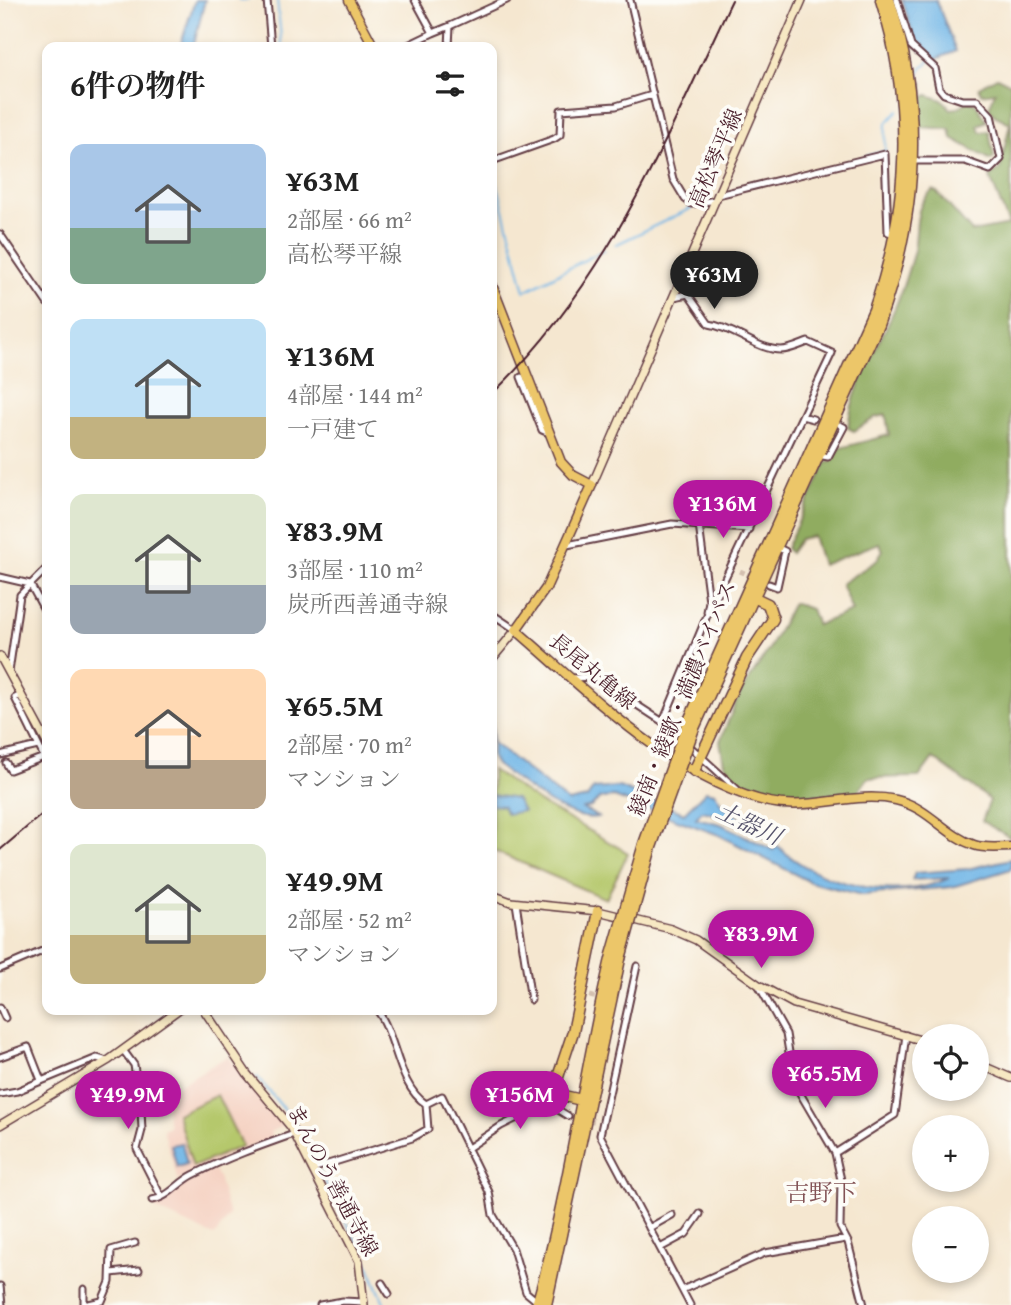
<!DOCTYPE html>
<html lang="ja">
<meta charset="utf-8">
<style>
body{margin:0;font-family:"Gentium Book Plus","Noto Serif JP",serif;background:#f6f6f6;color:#222;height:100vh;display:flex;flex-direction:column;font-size:26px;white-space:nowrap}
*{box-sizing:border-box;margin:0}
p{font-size:23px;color:#767676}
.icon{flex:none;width:38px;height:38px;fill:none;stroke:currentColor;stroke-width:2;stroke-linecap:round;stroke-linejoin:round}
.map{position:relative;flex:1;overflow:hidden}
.drawer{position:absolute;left:42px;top:42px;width:455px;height:973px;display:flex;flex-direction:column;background:#fff;border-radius:14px;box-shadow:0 4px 10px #0003}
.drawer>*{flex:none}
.tools{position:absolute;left:912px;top:1024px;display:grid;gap:14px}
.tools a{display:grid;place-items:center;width:77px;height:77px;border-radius:50%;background:#fff;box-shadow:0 4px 10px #0003;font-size:35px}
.price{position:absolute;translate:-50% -60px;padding:0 16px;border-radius:24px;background:#b5179e;color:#fff;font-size:23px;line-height:46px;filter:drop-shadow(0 2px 4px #0008)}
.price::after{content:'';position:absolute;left:50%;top:42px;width:21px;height:16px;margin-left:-10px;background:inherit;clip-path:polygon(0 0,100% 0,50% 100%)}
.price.active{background:#222;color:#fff}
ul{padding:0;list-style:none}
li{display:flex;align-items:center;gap:21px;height:175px;padding:0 28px}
li span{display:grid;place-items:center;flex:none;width:196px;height:140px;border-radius:14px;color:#555}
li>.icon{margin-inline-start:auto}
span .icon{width:84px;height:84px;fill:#fffc;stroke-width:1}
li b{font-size:30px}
h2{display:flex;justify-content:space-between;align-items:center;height:84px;padding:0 28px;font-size:30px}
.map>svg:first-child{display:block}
</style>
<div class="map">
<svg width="1011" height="1305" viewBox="0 0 1011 1305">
<rect width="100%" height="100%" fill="#fdfcf7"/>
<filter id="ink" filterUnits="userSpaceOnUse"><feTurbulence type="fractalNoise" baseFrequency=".0143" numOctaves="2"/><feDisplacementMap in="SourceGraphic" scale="14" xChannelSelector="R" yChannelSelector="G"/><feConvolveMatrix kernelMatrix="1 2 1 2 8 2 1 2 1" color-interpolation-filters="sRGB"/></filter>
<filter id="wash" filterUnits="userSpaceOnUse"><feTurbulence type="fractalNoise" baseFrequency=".00686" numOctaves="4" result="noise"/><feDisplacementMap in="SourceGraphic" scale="28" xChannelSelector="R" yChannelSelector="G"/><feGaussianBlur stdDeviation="1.57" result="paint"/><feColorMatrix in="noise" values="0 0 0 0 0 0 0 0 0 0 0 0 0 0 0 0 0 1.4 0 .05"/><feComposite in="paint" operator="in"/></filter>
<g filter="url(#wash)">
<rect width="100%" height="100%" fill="#f5e7d0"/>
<path fill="#f5d2c2" d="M228 1056 282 1126 270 1132 273 1139 237 1151 178 1181 163 1129 169 1126 164 1094Z
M212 1168 218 1177 229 1215 217 1233 214 1236 157 1210 153 1203Z"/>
<path fill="#b5c86c" stroke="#80744c" stroke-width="2" d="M492 770 539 802 628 853 606 899 492 850Z
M217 1095 242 1146 193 1167 177 1114Z"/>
<path fill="#90ac60" stroke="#6d6646" stroke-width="2" d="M997 77 1011 84V838L982 821 990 800 933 758 919 777 868 778 857 793 785 797 740 781 724 764 720 741 739 695 769 649 793 603 811 609 817 625 852 611 841 584 876 561 883 550 879 543 822 565 813 536 800 539 790 553 786 548 826 463 833 461 840 448 889 435 886 415 876 417 854 431 848 428C852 378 889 334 903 286 907 274 911 262 914 250 918 228 913 205 933 190L937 192 972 232 1009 225 990 177 1000 169 1010 123 994 115 989 108 995 92 981 94 979 87Z
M918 83H923L922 98 928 95C938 100 944 97 950 109L958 108 968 101 975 103 987 121 978 125 980 132 989 131 994 157 991 160 952 138 950 129 920 127Z"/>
<path fill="#6fb5e6" stroke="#5c6a88" stroke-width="2" d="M195 0H205L194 44 193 47H180Z
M902 0H936L956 51 934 60 917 47Z
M492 722 493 743 568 802 587 798 593 789 619 787 684 813 706 791 715 793 723 806 770 839 711 813 702 811 696 818 721 824 773 850 778 846C816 885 899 903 949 878L912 880 915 873 967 869 1011 859V869L952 887 862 895 810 882 719 835 614 797 600 798 591 807 583 809 598 817C569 824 520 782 496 765L492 758Z
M492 795 516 799 523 811 507 814 502 806 492 805Z
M182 1143 187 1164 177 1167 171 1145Z"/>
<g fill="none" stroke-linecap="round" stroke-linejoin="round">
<path stroke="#6fb5e6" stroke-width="2" d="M239 0H248
M277 0 282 47
M912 87 918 73 932 57
M864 157 885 151 886 124 898 110
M492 164 525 291 604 250
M615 245 692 208
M257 1077 293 1120 317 1165
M319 1171 363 1253 385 1305"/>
</g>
</g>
<g filter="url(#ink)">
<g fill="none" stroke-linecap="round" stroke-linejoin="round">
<path stroke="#d3bfaf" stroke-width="5" stroke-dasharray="5 2.5" stroke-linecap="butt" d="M740 571 753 577
M590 996 617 1004
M568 1116 594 1121"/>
<g stroke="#643d44" stroke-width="9">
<path id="street" d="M267 0 271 47
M415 0 433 33 450 26
M630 0 673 179 685 199 692 204 716 200
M897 0 911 46 935 68 939 88 944 94 962 100H977L991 115 1001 159 990 170 965 161H914
M404 47 433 33
M449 47 450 26 507 0
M492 161 554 139 560 135 561 110 616 106 652 95
M718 195 885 154 888 232 896 234
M0 234 47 303
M521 377 542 430 549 433
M802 416 813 419
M818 455 828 457 844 427 840 425
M699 525 709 601 707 612
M567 545 672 524 749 529
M0 577 30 584 47 615
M769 584 777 587 785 551 776 547
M492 614 516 630
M9 672 20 595 47 568
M572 678 594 677 663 722 739 791
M21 695 15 698 47 763
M663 722 706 618 832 353 808 342C800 345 790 350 781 350 757 350 735 328 709 324L688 294 674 297
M0 755 38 746
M6 763 10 770 44 757
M516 903 531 1000
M637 966 600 1135 690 1305
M0 969 47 949
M759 986 786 1034 794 1083 835 1153 841 1180 840 1227 848 1242 864 1305
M0 1007 5 1018
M123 1050 134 1065 141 1110 142 1130 137 1149 161 1196
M0 1057 28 1047 41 1080
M0 1094 17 1091 97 1058 107 1061
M426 1104 442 1096 489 1192 493 1215 513 1249 526 1292 538 1302
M468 1148 501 1126 547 1103 568 1116
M835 1153 895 1115 906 1035
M312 1169 412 1138 428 1129 426 1104C397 1085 397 1036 377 1010
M152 1200C168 1198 179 1182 193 1175 226 1158 260 1146 294 1134
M649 1228 672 1215
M660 1248 686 1234 700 1214
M111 1273 139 1270
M382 1283 389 1294
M0 1286 2 1305
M84 1289V1305
M682 1290 765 1253 846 1239
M84 1305 102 1301 110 1282 111 1250 135 1243
M320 1305 343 1301 364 1302"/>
</g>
<g stroke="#643d44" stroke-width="10">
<path id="secondary" d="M592 485 802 0
M0 656 47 743
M492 659 516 630
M492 895 511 902 598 911 671 929 696 940 759 985 794 1004 924 1041
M204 1010 247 1074 291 1127 359 1261 364 1305
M976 1063 1011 1078
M0 1125 109 1060 178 1010"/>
</g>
<g stroke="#643d44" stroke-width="11">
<path id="primary" d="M349 0 374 47
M492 285 561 462 573 475 592 485 546 588 516 630C587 691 675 781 769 802 811 811 854 791 896 800 928 807 945 835 974 845 985 849 999 847 1011 847"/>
</g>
<g stroke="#643d44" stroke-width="13">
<path id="highway" d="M687 725 874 310C910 207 914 104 881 0
M694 728 878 325C917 218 925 109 889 0
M694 771 747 658 773 619 768 604 749 595
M586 1101 564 1096 556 1083 573 1032 598 911
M537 1305C570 1190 584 1071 612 955
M546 1305 620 959"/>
</g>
<use href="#street" stroke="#fff" stroke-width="5"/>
<use href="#secondary" stroke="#f7e8c3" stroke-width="7"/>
<use href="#primary" stroke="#ecc669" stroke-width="8"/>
<use href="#highway" stroke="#ecc669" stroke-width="10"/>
<path stroke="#4a1f2b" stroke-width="2" d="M492 394C608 283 664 142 732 0
M0 850 47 810"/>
<g stroke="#643d44" stroke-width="13" stroke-linecap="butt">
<path id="highway-bridge" d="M612 955 644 844 687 725
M620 959 651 847 694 728"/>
</g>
<use href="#highway-bridge" stroke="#ecc669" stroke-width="10"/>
</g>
</g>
<g text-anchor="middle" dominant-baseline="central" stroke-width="7" stroke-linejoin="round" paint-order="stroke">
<g font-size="21" fill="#4a1f2b" stroke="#fdfcf7">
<text transform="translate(715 158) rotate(-67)">高松琴平線</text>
<text transform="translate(593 671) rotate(40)">長尾丸亀線</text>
<text transform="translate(682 698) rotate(-68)">綾南・綾歌・満濃バイパス</text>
<text transform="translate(333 1180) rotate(62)">まんのう善通寺線</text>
</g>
<g font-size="23" font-style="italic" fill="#57546c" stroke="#fdfcf7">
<text transform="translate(749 823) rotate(25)">土器川</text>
</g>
<g font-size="24" fill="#835356" stroke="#fdfcf7">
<text x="821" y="1192">吉野下</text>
</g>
</g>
</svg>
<div class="tools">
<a><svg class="icon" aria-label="locate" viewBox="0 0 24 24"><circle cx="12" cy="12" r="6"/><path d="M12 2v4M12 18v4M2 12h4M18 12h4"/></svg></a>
<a>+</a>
<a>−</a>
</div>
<b class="price active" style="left:714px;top:311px">¥63M</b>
<b class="price" style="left:723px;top:540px">¥136M</b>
<b class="price" style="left:761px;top:970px">¥83.9M</b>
<b class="price" style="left:825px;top:1110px">¥65.5M</b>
<b class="price" style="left:128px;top:1131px">¥49.9M</b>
<b class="price" style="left:520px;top:1131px">¥156M</b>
<section class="drawer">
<h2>6件の物件<svg class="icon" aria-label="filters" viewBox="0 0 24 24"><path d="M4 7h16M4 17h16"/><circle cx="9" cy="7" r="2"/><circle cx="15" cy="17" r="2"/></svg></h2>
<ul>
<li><span style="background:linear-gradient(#a9c7e8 60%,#7fa58c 0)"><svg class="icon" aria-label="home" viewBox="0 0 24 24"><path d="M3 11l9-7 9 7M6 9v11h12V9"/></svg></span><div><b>¥63M</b><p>2部屋 · 66 m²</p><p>高松琴平線</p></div></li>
<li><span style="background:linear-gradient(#bfe0f5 70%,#c2b280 0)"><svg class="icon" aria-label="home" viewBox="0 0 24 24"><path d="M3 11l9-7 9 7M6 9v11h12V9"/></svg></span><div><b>¥136M</b><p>4部屋 · 144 m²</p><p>一戸建て</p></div></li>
<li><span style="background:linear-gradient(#dfe7d0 65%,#9aa5b1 0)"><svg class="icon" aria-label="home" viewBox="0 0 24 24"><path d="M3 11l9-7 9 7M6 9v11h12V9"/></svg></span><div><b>¥83.9M</b><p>3部屋 · 110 m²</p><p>炭所西善通寺線</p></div></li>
<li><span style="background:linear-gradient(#ffd9b3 65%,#b9a48a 0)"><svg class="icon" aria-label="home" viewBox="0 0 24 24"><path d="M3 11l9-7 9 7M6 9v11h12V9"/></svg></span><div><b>¥65.5M</b><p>2部屋 · 70 m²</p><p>マンション</p></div></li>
<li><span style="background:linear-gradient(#dfe7d0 65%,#c2b280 0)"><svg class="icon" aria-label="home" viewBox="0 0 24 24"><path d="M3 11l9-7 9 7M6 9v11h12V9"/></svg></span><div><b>¥49.9M</b><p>2部屋 · 52 m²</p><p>マンション</p></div></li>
</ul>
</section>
</div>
